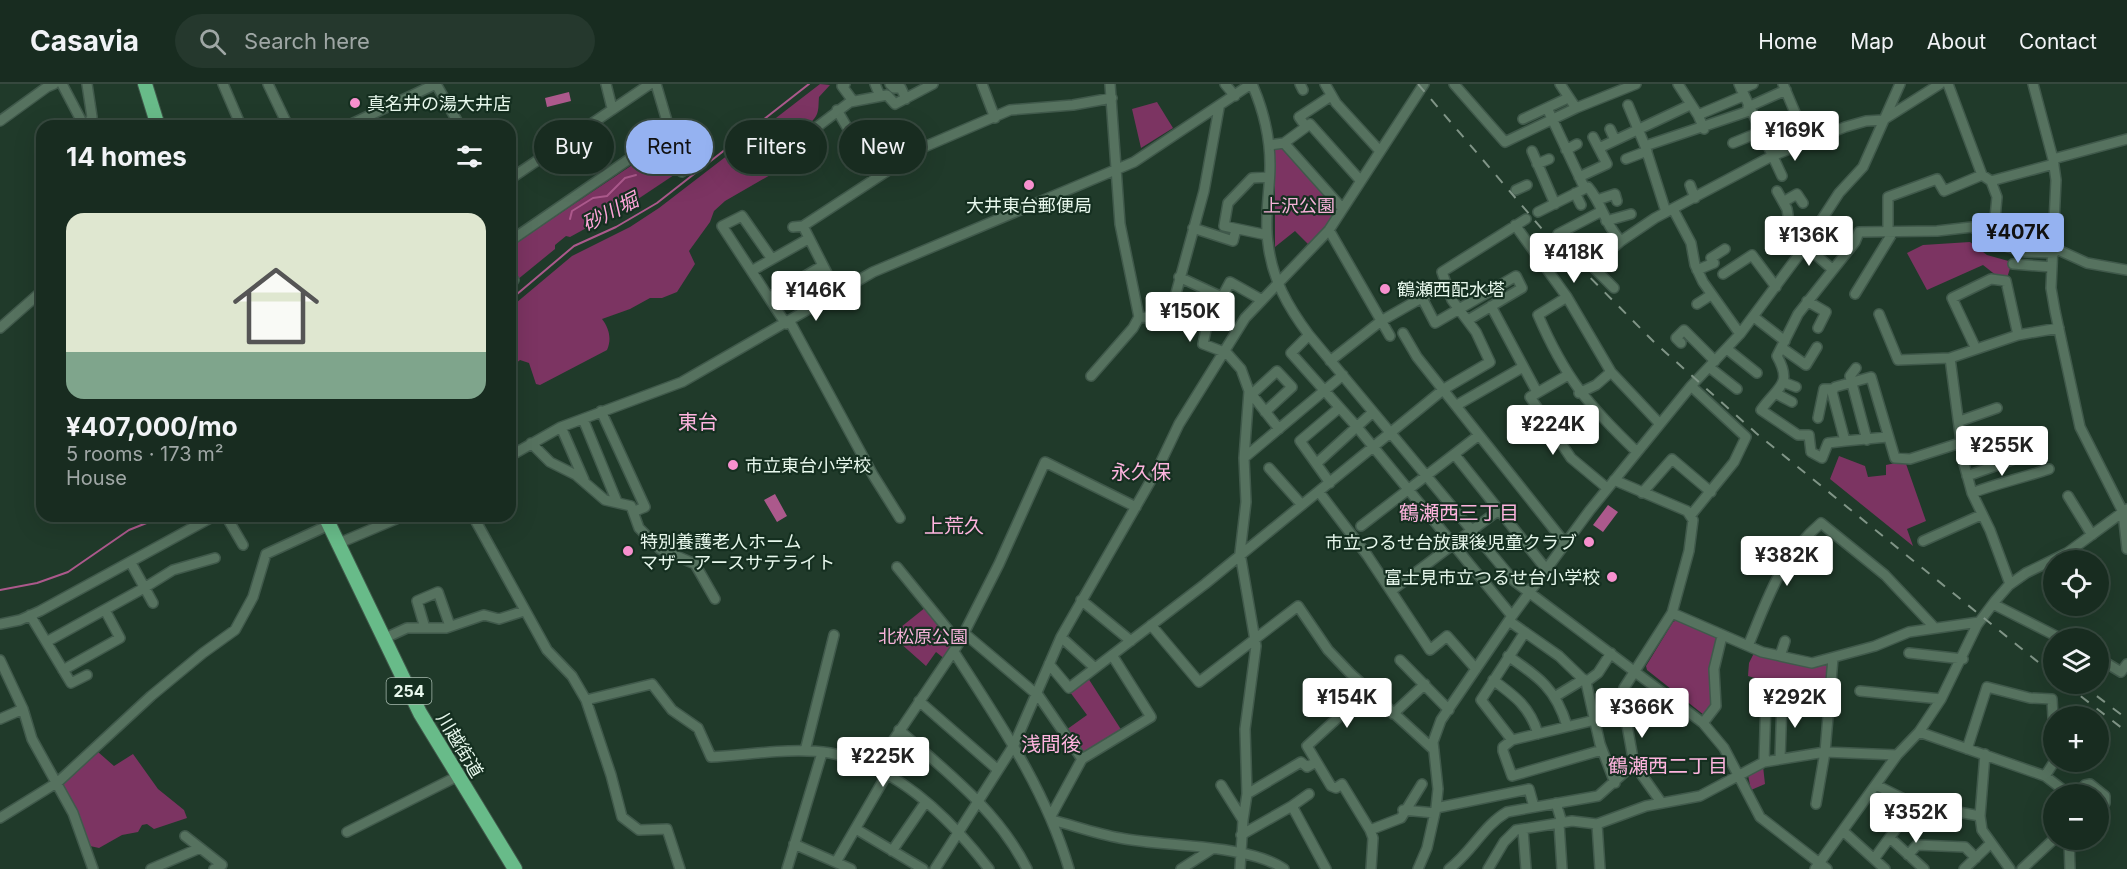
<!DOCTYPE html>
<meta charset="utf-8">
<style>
body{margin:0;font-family:Inter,"Noto Sans JP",sans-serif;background:#25382d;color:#f1f3f6;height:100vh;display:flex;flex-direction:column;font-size:22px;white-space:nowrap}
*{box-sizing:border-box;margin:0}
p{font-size:20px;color:#9fa7a5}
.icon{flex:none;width:33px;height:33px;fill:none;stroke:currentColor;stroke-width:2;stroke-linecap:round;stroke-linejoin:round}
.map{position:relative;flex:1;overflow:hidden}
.details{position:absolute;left:36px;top:36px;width:480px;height:402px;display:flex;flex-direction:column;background:#182c20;border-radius:18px;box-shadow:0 6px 24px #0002,0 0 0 2px #36483e}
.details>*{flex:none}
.banner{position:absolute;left:534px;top:36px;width:570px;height:54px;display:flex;gap:12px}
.tools{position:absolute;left:2043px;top:466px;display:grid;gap:12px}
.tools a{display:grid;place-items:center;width:66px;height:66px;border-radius:50%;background:#182c20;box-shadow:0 6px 24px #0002,0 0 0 2px #36483e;font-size:30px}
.price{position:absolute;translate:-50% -51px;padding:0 14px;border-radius:6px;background:#fff;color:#222;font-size:20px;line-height:39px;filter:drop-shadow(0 2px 3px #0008)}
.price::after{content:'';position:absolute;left:50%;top:36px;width:18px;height:14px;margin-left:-9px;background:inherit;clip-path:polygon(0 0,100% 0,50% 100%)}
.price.selected{background:#95b2f1;color:#111}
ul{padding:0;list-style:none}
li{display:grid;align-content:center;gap:12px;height:318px;padding:0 30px}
li span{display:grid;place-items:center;height:186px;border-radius:18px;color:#555}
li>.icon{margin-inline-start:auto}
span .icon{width:108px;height:108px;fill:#fffc;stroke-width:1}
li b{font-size:26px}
h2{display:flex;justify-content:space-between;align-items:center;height:72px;padding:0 30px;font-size:26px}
.pill{padding:0 21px;border-radius:27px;background:#182c20;box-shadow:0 6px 24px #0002,0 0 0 2px #36483e;font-size:21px;line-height:54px}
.pill.selected{background:#95b2f1;color:#111}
header{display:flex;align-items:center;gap:36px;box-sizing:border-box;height:84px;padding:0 30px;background:#182c20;border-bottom:2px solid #36483e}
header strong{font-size:28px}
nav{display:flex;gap:33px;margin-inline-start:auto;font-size:21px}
.search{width:420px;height:54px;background:#25382d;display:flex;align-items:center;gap:15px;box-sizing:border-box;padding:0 21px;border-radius:33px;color:#9fa7a5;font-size:22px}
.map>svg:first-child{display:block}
</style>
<header>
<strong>Casavia</strong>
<div class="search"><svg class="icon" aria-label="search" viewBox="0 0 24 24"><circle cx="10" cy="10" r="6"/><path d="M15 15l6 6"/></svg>Search here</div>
<nav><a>Home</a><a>Map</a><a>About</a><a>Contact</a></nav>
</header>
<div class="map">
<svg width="2127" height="785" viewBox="0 0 2127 785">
<rect width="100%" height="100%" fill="#203a2a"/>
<path fill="#7c3462" d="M820 0 830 1 819 13C818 26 820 31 808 41V45L790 60 796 73 791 79 725 117 714 127 710 138 689 167 695 180 677 208 662 214H650L630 225 602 235C609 244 612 255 607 266L540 301 536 300 529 279 520 276 510 284V224L572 172 630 143 659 124Z
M1157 18 1173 44 1141 64 1132 25Z
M665 59 674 91 632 119 570 153 566 152 555 161V165L517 196 510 187V163Z
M1284 64 1336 122 1337 128 1310 162 1295 147 1275 163V65Z
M1970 158 1987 171 2012 178 2007 194 1997 192 1983 181 1927 206 1907 169 1923 161Z
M1839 372 1865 382 1868 393 1886 391V381L1905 377 1926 437 1907 445 1913 462 1830 395Z
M926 523 955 557 946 576 936 568 926 582 891 551Z
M1677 536 1717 553 1713 622 1704 631 1647 586 1646 582 1673 538Z
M1754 569 1811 584 1828 580 1831 582 1827 615 1748 592 1749 579Z
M1088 594 1122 647 1085 669 1066 646 1087 631 1070 608Z
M98 668 114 682 133 670 158 705 184 726 187 734 154 745 147 740 142 741 138 748 122 751 99 764 90 762 79 730 63 701 64 696Z
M1763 682 1765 700 1751 706 1748 691Z"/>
<path fill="#ac598c" d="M569 8 571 17 547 23 545 14Z
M775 410 787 432 777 438 764 416Z
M1608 421 1618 428 1603 448 1593 441Z"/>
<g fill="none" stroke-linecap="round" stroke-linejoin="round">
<path stroke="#ac598c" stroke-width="2" d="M570 135 572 127 593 114 607 112 625 94 636 91
M510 216 574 162 616 143 657 119 809 0
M0 506 37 499 68 488 129 446 164 432"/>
<g stroke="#40594b" stroke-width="12">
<path id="minor" d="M62 0 82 38 88 42
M87 0 92 33 88 40
M223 0 241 42
M268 0 288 42
M436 0 460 42
M606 0 612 24
M656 0 682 88
M845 0 842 2 853 17
M875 0 880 12
M890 0 894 4H901L906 15
M982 0 995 34
M1110 0 1120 140 1139 233 1169 235 1204 107 1219 24
M1225 0 1235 12
M1252 0C1263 25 1270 54 1270 81 1270 107 1264 133 1268 159 1272 195 1288 223 1309 251L1514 497 1703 639 1724 664 1760 733 1827 785
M1300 0 1303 6
M1325 0 1336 19 1379 66
M1454 0 1505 58 1576 24
M1560 0 1576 24 1636 0
M1678 0 1698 31 1704 45
M1739 0 1782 92
M1783 0 1807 57
M1948 0 1982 91 1991 97 2054 80
M2033 0 2053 75 2056 96 2051 204 2055 227 2080 343 2123 428 2127 465
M1741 5 1753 0
M1628 21 1645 62 1666 128
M1748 23 1786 6
M1547 24 1584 103
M837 26 876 93
M1698 31 1743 12
M1523 35 1568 14
M0 37 47 3 54 0
M347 42 436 0
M1306 43 1299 33 1331 12
M1610 45 1615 56
M1759 45 1796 30
M1284 59 1342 124
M1733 59 1760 48
M793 61 850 18 887 11 895 20 933 0
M1269 61 1284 59 1310 40 1360 96
M1645 62 1749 27
M1599 64 1690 21
M1566 66 1577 60
M1532 67 1555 120
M1626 75 1647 67
M2053 75 2127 55
M1537 80 1549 75
M1579 93 1607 80 1593 53
M510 95 650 0
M1991 97 1997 113 1993 156
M1690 101 1695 114
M1516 106 1527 101
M1777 107 1787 125 1790 143 1805 161 1832 185
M1575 109 1581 121
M1597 116 1615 110 1617 117
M1783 118 1797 110 1803 119
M1673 125 1691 159 1695 181 1703 198 1740 250
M1538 128 1588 103C1602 119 1605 141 1621 157
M1606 137 1631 130
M1515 141 1567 213 1611 288 1660 340
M803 142 837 209
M793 143 803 142 924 63 1010 26 1073 21 1112 14
M1193 144 1233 157 1236 145
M1329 146 1390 252
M1888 148V113L1937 95 1944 107 1982 91
M1558 150 1602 127
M1267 151 1224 142 1228 119 1252 94 1269 93
M510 157 670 47
M2054 164 2087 179 2127 186
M772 175 742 132 722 142 786 240
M2013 180 2052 183
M753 186 808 155
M1697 186 1714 179 1711 174 1725 165
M1723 190 1752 171 1776 203
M510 193 514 196 510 200
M1179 193 1222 213 1230 198 1262 216
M1614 204 1592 182 1621 157 1655 134 1772 72 1845 43 1866 37 1883 36 1940 0
M1855 210 1893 148
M770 213 822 182
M1567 213 1538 231C1565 294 1588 321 1637 368
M1422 214 1435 239 1516 192 1522 204 1468 236
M1807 217 1826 228 1818 244
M1697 220 1711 211
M1491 222 1537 308
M1171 226 1208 236 1203 260 1224 268
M1879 230 1898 276 1950 274
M1754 233 1785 257
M790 238 873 391 900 434
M0 244 42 207
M1403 249 1417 273 1565 459
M1309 251 1291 269 1357 343 1512 532
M1681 259 1676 254 1684 246 1715 277
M1782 264 1806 281 1817 263
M1727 265 1757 289
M1976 265 1952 214 1991 195 2006 197 2018 251
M1225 267 1241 285 1249 307 1244 374 1246 418 1240 469 1256 562 1245 645 1247 710 1243 736 1240 785
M1330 277 1381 237 1446 200
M1709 283 1737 305
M1856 284 1850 292 1867 356
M1568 291 1530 313 1571 374 1607 404
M1091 292 1133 244 1139 233
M1783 298 1796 303
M1249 307 1279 345
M1579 309 1596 301 1611 288
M1775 309 1792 318
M1252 310 1277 287 1292 303 1265 328
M1457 321 1523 283
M601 327 645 423 635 427
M1818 334 1824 305H1833
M583 335 617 418
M1960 337 1997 324
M561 343 584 396
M1887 353 1845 357 1832 308 1835 303 1871 293 1895 374 1910 375 1960 359
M1845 357 1828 359 1822 374 1811 368 1809 351H1798L1761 326C1778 302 1793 301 1777 272L1798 230 1855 158 1859 148 1937 147 1972 143 2002 161 2025 168 2054 169
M531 359 550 378 576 391 605 416 631 422 639 444 660 465 695 480 715 515
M1455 371 1546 485
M510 372 561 343 682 298 873 188 1134 78 1251 0
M1244 374 1343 291
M1317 379 1373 328
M1269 384 1302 421
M1967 392 2028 370
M1614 396 1687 427 1693 436 1689 467 1672 529 1624 604 1622 613 1634 680 1661 718
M1330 399 1300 357 1339 324
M1319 408 1367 471 1430 566 1447 552 1476 585
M1642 409 1672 375 1711 408
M1972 409C1998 399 2023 394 2049 385
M2068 412 2092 451
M1691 431 1734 378 1746 353 1691 302
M226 432 243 461
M473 432 547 566 572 592 586 616 611 691 622 733 639 746 667 745 680 785
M1361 442 1479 351
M1923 457 1981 431
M337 460 403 432
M131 479 153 519
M897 483 959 559
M2010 500 1990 446 1972 409 1964 380 1950 274 2018 251 2059 244
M1391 507 1499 426
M1081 516 1131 557
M1993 520 2062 555
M1672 529 1762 568 1812 579 1875 562 1909 548 1979 538
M30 531 71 599 87 591
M1509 537 1559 572 1586 598 1600 660 1615 699
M0 540 20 536 40 527 214 432
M1151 541 1199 598 1298 522 1328 566 1350 589 1434 666
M425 544 417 517 438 508 450 542
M964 549 1035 609
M1061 553 1095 584
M383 555 407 544H446L484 531 499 535 524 527
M48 557 144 504 173 486 215 474
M1748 562C1768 514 1780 474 1821 439L1885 491 1934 543
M954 568C999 638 1045 704 1069 785
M1909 569 1963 575
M1508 572C1539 593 1556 605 1567 642
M1780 572 1785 557
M2098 574 2121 588 2127 580
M0 576 23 625 32 655 73 729 93 785
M1400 576 1449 626
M1049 580 1069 604 1205 500 1444 305 1490 278 1476 248 1452 216 1442 188 1526 135
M63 586 120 554 105 526
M1493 596C1515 612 1530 623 1538 650
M1586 598 1598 589 1611 569
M1368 606 1307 662 1331 702 1336 704 1342 700 1370 746 1373 754 1371 785
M1860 607 1941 615
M1036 608 1082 675
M1556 612 1584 595
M586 616 652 600 672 626 698 644 711 673C749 671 792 663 830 669 896 681 950 734 989 785
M919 617 998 686
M1755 618 1766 615 1764 678
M1393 630 1425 600
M0 635 23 625
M1595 636 1512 656 1503 663V667L1512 692 1602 666
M1703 639 1716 622 1714 585 1722 552
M899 646C947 688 998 727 1027 785
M1919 648 2045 692 2070 711
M1512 656 1481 616 1525 548
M1967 665 1987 603 2030 614 2052 615 2054 652
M805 667 834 551
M1985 670 1980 732 1982 746 2010 785
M1780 675 1782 615
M876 682 959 559 999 480 1045 378 1136 423
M2045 692 2054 678
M1221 701 1243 736
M1876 701 1914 720
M1247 710 1301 678 1307 683 1316 678
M2077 711 2085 701 2090 700 2105 712V719L2098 727
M1556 719 1562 739
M1816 720 1825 668 1833 574
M1292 722 1309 710
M1436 724 1529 705 1534 723
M1403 726 1435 729
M1051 732 1082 675 1151 633 1112 571
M0 734 58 698 151 612 203 569 235 546 253 513 266 470 329 441
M1052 736C1075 742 1097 750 1120 754 1164 763 1249 760 1284 785
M1559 740 1562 785
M1597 740 1600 785
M856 745 923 785
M1370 746 1401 734 1422 700
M1523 746 1526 785
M1843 747 1885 785
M347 748 458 692
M1241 751 1292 722 1326 785
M185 752 222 781 214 785
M1890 754 1924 785
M2069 756 2070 785
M794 760 851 785
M892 767 925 719
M1908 771 1917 761 1965 763 1976 774
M1874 775 1914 720 1980 732
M836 778 887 690
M151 785 200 764
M787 785 822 669
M935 785 1014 661 1061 553 1158 384 1179 340 1245 234 1329 146 1424 0
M1181 785 1212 765
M1418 785 1427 764 1436 724 1438 705 1433 658 1441 636 1512 532 1590 426 1691 302 1740 250 1798 172 1839 109 1863 83 1900 0
M1449 785C1472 768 1483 742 1507 728L1598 712 1634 680
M1488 785 1504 758 1516 746 1572 737 1597 740 1646 722 1700 712 1764 678 1825 668 1897 671
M1815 785 1897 671 1919 648 1941 615 1977 541 1995 517 2009 501 2026 489 2067 469 2127 425
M1964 785 1990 760
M2022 785 2054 755"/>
</g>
<g stroke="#40594b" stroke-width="16">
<path id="highway" d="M145 0 158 42
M325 432 420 629 515 785"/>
</g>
<use href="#minor" stroke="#56725f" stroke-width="9"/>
<use href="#highway" stroke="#68bb89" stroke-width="14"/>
<path stroke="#809587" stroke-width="2" stroke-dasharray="10 10" stroke-linecap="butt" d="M1418 0 1542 145 1654 258 1756 349 2054 591
M2065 600 2127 648
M2081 600 2127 635"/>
</g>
<g fill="#f790ce" stroke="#152f20" stroke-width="2">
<circle cx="355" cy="19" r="6"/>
<circle cx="1029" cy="101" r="6"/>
<circle cx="1385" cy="205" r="6"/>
<circle cx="733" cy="381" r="6"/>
<circle cx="1589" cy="458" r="6"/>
<circle cx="628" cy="467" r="6"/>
<circle cx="1612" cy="493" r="6"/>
</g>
<g text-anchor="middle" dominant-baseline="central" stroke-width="4.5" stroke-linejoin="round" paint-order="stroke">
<rect fill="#152f20" stroke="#a8bbaf" stroke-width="1.5" x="386.5" y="594" width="45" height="26" rx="4.5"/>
<g font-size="16" font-weight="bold" fill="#e7f7ec">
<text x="409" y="607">254</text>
</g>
<g font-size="18" fill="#e7f7ec" stroke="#152f20" text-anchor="start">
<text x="367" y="19">真名井の湯大井店</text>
<text x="1029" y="121" text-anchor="middle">大井東台郵便局</text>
<text x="1397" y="205">鶴瀬西配水塔</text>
<text x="745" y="381">市立東台小学校</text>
<text x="640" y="457">特別養護老人ホーム<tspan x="640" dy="21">マザーアースサテライト</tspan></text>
<text x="1577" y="458" text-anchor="end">市立つるせ台放課後児童クラブ</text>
<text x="1600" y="493" text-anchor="end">富士見市立つるせ台小学校</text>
</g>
<g font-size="18" fill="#f6b2d9" stroke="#152f20">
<text x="1299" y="121">上沢公園</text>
<text x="923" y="552">北松原公園</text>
</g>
<g font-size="18" fill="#e7f7ec" stroke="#152f20">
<text transform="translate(460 661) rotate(59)">川越街道</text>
</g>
<g font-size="20" font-style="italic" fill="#ffa5da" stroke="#152f20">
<text transform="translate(610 128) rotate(-27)">砂川堀</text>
</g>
<g font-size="20" fill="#fdb4de" stroke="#152f20">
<text x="698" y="338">東台</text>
<text x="1141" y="388">永久保</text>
<text x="1459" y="429">鶴瀬西三丁目</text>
<text x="954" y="442">上荒久</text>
<text x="1051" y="660">浅間後</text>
<text x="1668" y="682">鶴瀬西二丁目</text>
</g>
</g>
</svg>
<div class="tools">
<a><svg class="icon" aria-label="locate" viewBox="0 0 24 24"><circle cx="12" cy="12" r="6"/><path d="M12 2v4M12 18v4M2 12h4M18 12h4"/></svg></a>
<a><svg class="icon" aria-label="layers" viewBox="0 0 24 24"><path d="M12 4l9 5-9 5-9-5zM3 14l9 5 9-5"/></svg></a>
<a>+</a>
<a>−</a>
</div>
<b class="price" style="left:1795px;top:78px">¥169K</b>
<b class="price selected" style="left:2018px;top:180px">¥407K</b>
<b class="price" style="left:1809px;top:183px">¥136K</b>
<b class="price" style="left:1574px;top:200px">¥418K</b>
<b class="price" style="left:816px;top:238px">¥146K</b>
<b class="price" style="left:1190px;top:259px">¥150K</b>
<b class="price" style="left:1553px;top:372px">¥224K</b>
<b class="price" style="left:2002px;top:393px">¥255K</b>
<b class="price" style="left:1787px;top:503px">¥382K</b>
<b class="price" style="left:1347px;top:645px">¥154K</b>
<b class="price" style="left:1795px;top:645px">¥292K</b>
<b class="price" style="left:1642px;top:655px">¥366K</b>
<b class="price" style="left:883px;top:704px">¥225K</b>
<b class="price" style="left:1916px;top:760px">¥352K</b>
<div class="banner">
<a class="pill">Buy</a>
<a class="pill selected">Rent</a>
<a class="pill">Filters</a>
<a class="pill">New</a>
</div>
<section class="details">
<h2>14 homes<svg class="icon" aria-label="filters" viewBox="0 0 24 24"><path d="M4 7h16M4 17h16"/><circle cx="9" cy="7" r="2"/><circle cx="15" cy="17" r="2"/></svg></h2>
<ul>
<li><span style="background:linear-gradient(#dfe7d0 75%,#7fa58c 0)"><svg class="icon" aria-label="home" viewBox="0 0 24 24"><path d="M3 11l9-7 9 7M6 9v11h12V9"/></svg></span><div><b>¥407,000/mo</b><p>5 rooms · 173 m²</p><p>House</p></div></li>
</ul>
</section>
</div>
